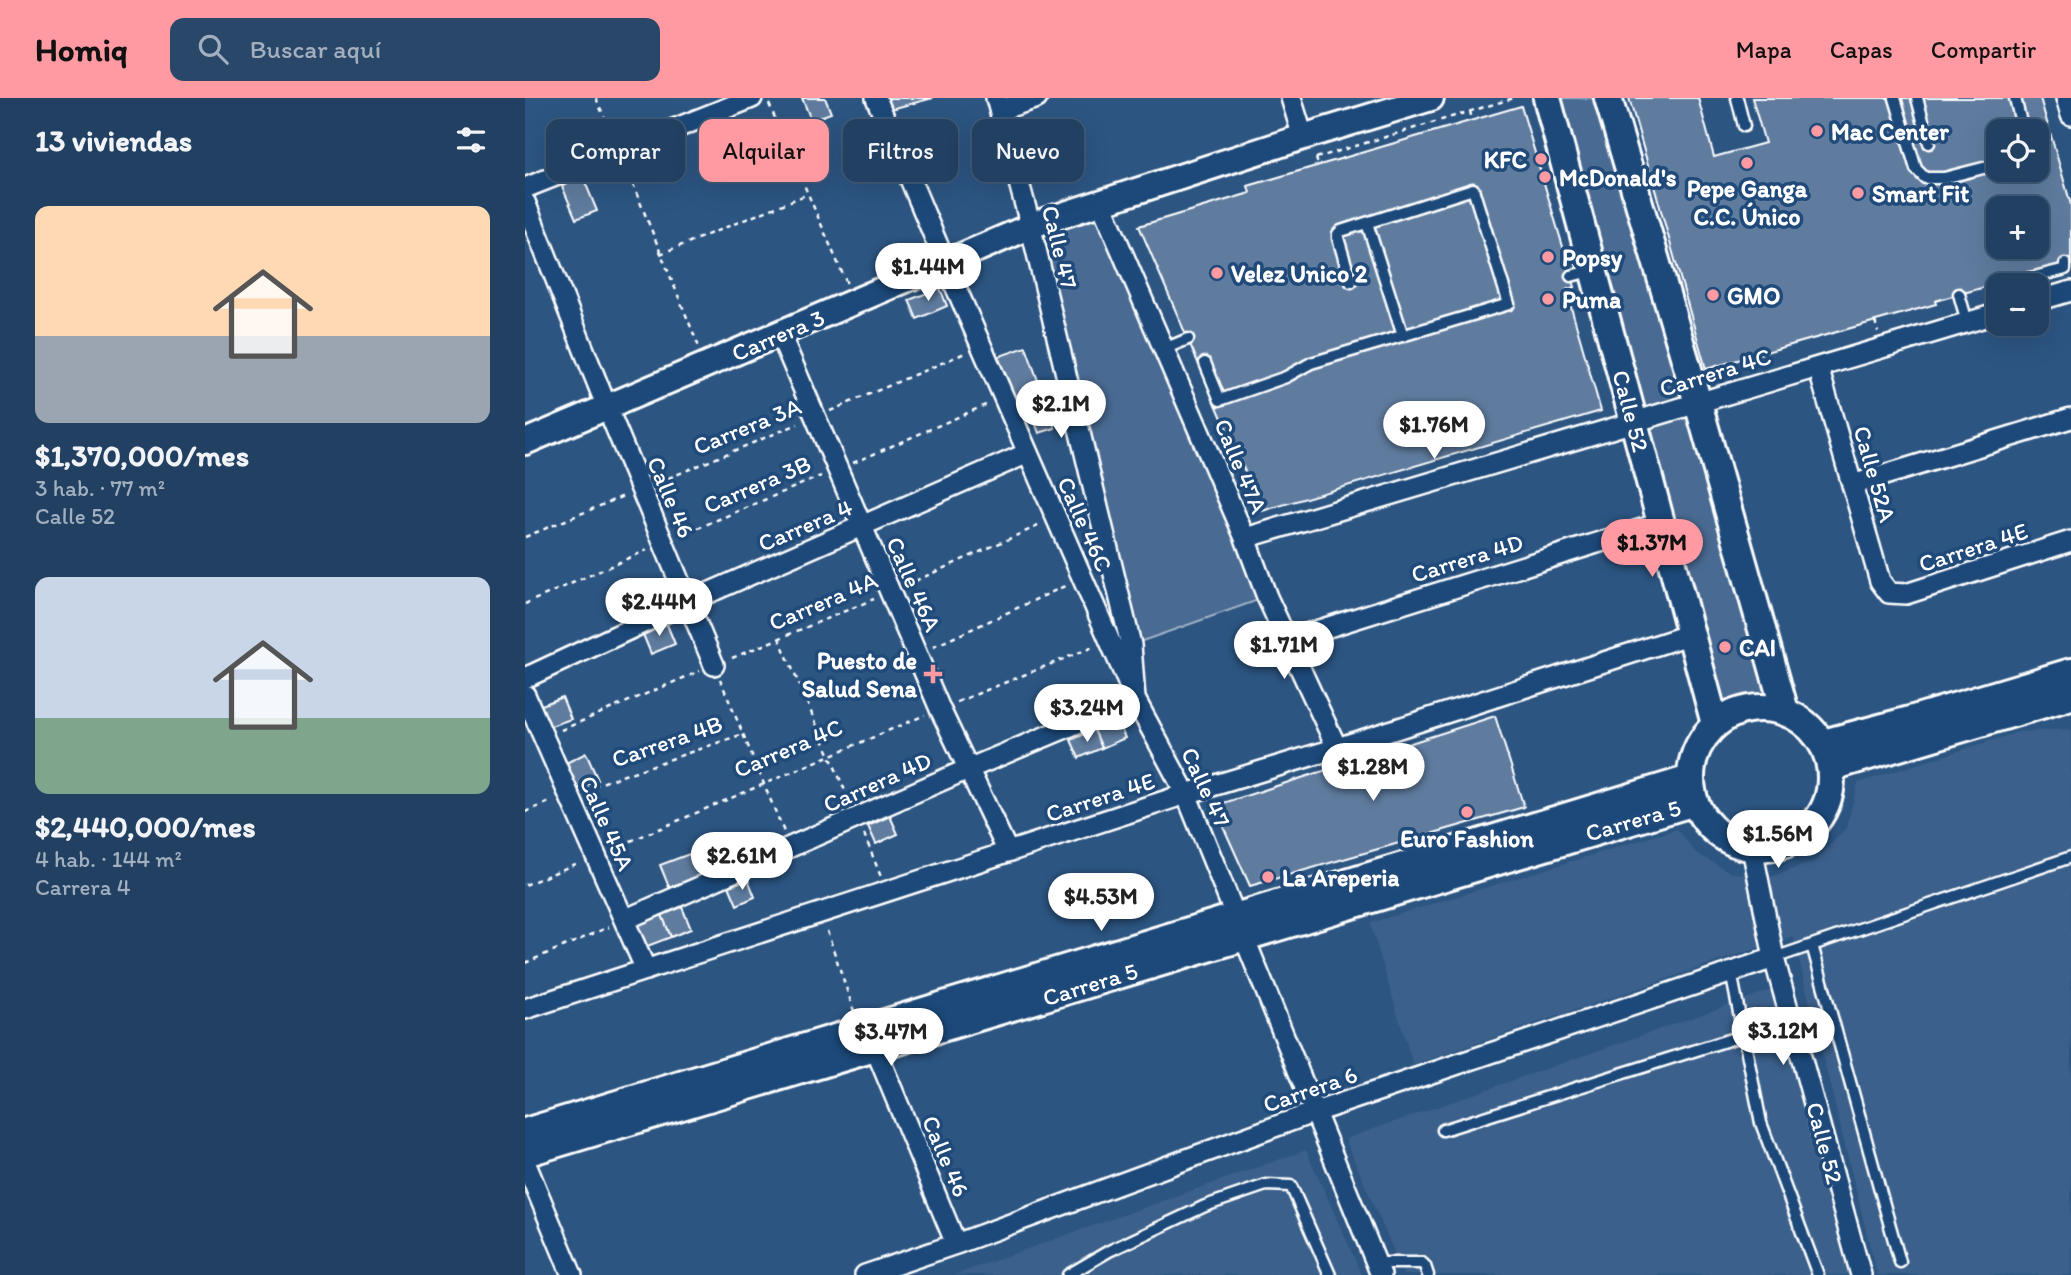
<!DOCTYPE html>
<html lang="es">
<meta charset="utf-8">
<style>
body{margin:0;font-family:Itim,sans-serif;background:#294768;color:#f1f3f6;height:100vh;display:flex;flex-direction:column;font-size:26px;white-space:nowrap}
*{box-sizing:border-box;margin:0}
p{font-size:23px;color:#a2afbe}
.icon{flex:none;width:38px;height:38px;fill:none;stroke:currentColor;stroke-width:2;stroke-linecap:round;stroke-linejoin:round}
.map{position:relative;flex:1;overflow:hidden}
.details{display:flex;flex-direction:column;background:#214062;width:525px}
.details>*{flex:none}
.guide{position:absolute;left:21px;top:21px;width:665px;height:63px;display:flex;gap:14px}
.tools{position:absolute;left:1461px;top:21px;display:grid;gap:14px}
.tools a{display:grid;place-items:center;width:63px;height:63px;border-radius:14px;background:#214062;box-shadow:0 7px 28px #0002,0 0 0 2px #3e5977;font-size:35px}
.price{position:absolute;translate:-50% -60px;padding:0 16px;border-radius:24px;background:#fff;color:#222;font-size:23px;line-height:46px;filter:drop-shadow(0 2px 4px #0008)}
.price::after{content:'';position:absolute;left:50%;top:42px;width:21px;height:16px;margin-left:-10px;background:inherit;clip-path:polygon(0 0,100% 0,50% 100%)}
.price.selected{background:#ff9aa2;color:#111}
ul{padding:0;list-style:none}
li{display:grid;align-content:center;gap:14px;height:371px;padding:0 35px}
li span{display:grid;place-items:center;height:217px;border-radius:14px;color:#555}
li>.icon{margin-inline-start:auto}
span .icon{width:126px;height:126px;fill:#fffc;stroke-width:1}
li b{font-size:30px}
h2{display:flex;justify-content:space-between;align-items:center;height:84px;padding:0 35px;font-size:30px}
.pill{padding:0 24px;border-radius:14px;background:#214062;box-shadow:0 7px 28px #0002,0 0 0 2px #3e5977;font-size:24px;line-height:63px}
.pill.selected{background:#ff9aa2;color:#111}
header{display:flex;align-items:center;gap:42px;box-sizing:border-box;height:98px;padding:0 35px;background:#ff9aa2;color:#111}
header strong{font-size:33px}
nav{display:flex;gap:38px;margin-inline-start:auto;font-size:24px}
.search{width:490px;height:63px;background:#294768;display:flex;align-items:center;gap:18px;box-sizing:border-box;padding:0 24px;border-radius:14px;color:#a2afbe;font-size:26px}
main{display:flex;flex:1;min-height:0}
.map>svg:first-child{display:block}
</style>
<header>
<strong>Homiq</strong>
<div class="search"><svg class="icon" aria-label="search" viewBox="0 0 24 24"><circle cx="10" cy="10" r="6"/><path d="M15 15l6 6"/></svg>Buscar aquí</div>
<nav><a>Mapa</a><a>Capas</a><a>Compartir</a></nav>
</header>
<main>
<section class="details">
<h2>13 viviendas<svg class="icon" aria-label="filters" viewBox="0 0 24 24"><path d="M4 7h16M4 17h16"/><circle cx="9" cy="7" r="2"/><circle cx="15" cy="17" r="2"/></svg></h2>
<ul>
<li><span style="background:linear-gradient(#ffd9b3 60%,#9aa5b1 0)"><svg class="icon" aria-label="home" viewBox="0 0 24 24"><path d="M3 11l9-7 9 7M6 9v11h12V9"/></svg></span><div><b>$1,370,000/mes</b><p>3 hab. · 77 m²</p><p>Calle 52</p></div></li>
<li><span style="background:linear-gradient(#c9d6e8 65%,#7fa58c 0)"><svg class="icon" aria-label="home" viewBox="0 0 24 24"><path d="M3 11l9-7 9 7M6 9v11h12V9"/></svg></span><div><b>$2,440,000/mes</b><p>4 hab. · 144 m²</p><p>Carrera 4</p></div></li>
</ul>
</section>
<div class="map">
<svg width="1546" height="1177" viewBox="0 0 1546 1177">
<rect width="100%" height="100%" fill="#2c5582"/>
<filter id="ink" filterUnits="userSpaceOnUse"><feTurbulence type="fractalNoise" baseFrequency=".0143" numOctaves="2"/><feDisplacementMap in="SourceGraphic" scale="14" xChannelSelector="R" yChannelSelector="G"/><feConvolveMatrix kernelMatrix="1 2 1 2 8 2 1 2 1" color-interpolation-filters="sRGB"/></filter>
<g filter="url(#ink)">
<path fill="#3b618b" d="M1546 631V1177H1352L1268 838 888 967 845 825 1152 731 1171 755 1207 775 1246 779 1290 763 1321 730 1333 685 1493 634Z
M1246 892 1325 1177H879L820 1041Z
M781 1052 837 1177H429Z"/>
<path fill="#486b92" stroke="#a4b5c8" stroke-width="2" d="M1022 0H1083L1260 613C1233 608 1214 612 1190 626Z
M576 105 742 499 606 547 506 129Z"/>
<path fill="#5e7c9f" stroke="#fff" stroke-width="2" fill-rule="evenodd" d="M277 0H300L306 15 286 22Z
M363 0H408L366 11Z
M1104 0H1173L1189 59 1240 45 1227 0H1515L1546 107V165L1410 203 1411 206 1181 271ZM1474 33H1512V72H1474ZM1474 110H1512V149H1474Z
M996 8 1050 189 1041 192 1076 313 737 413 614 128 725 95 723 88Z
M58 79 72 113 51 121 37 88Z
M415 190 422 208 392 221 384 202Z
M501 249 530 330 514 335 499 295 486 300 472 259Z
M141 524 150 546 126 556 117 534Z
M37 599 46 621 23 629 14 608Z
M970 618 999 709 725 788 689 708Z
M592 622 600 640 577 650 569 632Z
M569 632 577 650 554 660 546 642Z
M61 655 73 682 51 692 39 666Z
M365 718 373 736 351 746 343 728Z
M167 755 176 778 144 789 135 767Z
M223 781 230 799 212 807 204 788Z
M157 809 166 831 146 839 137 817Z
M137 817 146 839 120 849 111 827Z"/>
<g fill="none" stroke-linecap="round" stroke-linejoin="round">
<g stroke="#fff" stroke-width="15">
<path id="service" d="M1212 0 1219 28
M1370 0 1391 71 1400 80H1419L1474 66
M1392 0 1404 45
M1490 0 1498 33
M842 125 878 238
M1046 178 1068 172
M1495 187 1501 181 1537 172 1540 171V166
M1434 196 1442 224
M639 251 663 241
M680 265 695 302 761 279 786 265 984 206 948 91 816 133 813 136V140L826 184
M1287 847 1375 1164
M1249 860 1546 759
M1206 874 1236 1025 1293 1177
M918 1032 1219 937
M851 1165H897L900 1168 903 1177
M543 1177 584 1153 680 1108 741 1087 766 1088 805 1177"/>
</g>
<g stroke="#fff" stroke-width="24">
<path id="minor" d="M351 0 425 176 604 587
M471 0 503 118 606 547 610 601 661 696 856 1177
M766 0 778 39
M1541 0 1546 17
M475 12 512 0
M0 90 227 0
M0 104 77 297 189 567
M576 105 720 440 742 499 812 650
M1512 203 1546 193
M255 236 415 611 483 754
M1293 269 1355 483 1364 495 1381 496 1546 443
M1327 387 1546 320
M720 440 1474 215
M762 542 1136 425
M0 580 163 504 503 355
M0 597 121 872
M1227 750 1249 860 1336 1177
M99 822 443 671 610 601
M0 911 661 696 812 650 1166 536
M350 950 431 1146
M0 1064 47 1177
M340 1177 431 1146 790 1014 1249 860"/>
</g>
<g stroke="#fff" stroke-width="30">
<path id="tertiary" d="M0 344 516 124 778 39 906 0"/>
</g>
<g stroke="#fff" stroke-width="32">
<path id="secondary" d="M1022 0 1190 626
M1083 0 1173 305 1260 613
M1166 680a70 70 0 1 1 140 0a70 70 0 1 1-140 0Z
M1298 645 1385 622 1546 574
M1307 669 1546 598
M0 1034 1165 681
M0 1055 1170 704"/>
</g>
<path stroke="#fff" stroke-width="2.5" stroke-dasharray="5 5" stroke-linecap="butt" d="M71 0 86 35
M244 6 322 186
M945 13 947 22
M791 60 989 0
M791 60 793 67
M100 67 174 249
M135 156 283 96
M1350 223 1353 234
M305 313 440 255
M328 365 463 306
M134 384 273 326
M154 438 296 378
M0 439 101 397
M381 487 515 427
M0 506 122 452
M254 540 325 704
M408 549 542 487
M207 560 349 501
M195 581 259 734
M432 604 568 549
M36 632 175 573
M59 691 218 636
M0 714 27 703
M339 736 356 779
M87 751 400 617
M0 787 55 764
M302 833 329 913
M0 865 84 829"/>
<use href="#service" stroke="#1f4a7a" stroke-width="10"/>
<use href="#minor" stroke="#1f4a7a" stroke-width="19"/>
<use href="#tertiary" stroke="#1f4a7a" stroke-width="24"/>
<use href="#secondary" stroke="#1f4a7a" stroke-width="26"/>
</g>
</g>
<g fill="#ff9aa2" stroke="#1f4a7a" stroke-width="2.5">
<circle cx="1292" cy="33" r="7"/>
<circle cx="1016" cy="61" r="7"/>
<circle cx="1222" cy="65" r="7"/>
<circle cx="1020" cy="79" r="7"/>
<circle cx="1333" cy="95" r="7"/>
<circle cx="1023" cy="159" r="7"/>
<circle cx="692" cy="175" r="7"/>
<circle cx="1188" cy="197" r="7"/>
<circle cx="1023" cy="201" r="7"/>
<circle cx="1200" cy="549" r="7"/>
<path d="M404.5 565.5h7v7h7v7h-7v7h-7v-7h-7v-7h7z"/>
<circle cx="942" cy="714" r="7"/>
<circle cx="743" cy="779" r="7"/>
</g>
<g text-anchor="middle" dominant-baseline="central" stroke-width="7" stroke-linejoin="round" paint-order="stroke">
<g font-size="24" font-weight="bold" fill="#fff" stroke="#1f4a7a" text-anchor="start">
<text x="1306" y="33">Mac Center</text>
<text x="1002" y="61" text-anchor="end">KFC</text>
<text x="1034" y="79">McDonald's</text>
<text x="1222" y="90" text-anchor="middle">Pepe Ganga<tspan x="1222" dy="28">C.C. Único</tspan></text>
<text x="1347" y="95">Smart Fit</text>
<text x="1037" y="159">Popsy</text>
<text x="706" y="175">Velez Unico 2</text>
<text x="1202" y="197">GMO</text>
<text x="1037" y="201">Puma</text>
<text x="1214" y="549">CAI</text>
<text x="392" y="562" text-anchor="end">Puesto de<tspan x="392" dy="28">Salud Sena</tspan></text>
<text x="942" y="740" text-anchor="middle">Euro Fashion</text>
<text x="757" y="779">La Areperia</text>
</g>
<g font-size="24" fill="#fff" stroke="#1f4a7a">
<text transform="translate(535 149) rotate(76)">Calle 47</text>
<text transform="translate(253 237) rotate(-23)">Carrera 3</text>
<text transform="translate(1190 274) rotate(-17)">Carrera 4C</text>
<text transform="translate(1106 313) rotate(75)">Calle 52</text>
<text transform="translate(222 328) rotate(-22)">Carrera 3A</text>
<text transform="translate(716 368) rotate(67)">Calle 47A</text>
<text transform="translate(1350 376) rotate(74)">Calle 52A</text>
<text transform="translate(232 386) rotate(-23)">Carrera 3B</text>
<text transform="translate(146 399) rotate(67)">Calle 46</text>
<text transform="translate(560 426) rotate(66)">Calle 46C</text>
<text transform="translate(280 427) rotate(-23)">Carrera 4</text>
<text transform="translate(1448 449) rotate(-18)">Carrera 4E</text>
<text transform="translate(942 460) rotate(-17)">Carrera 4D</text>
<text transform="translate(389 486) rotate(66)">Calle 46A</text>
<text transform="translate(298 503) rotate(-23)">Carrera 4A</text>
<text transform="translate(142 643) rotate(-19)">Carrera 4B</text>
<text transform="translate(263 650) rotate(-23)">Carrera 4C</text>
<text transform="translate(352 684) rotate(-24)">Carrera 4D</text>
<text transform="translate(681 689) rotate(65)">Calle 47</text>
<text transform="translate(575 699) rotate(-18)">Carrera 4E</text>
<text transform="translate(1108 722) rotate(-16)">Carrera 5</text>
<text transform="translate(82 725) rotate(66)">Calle 45A</text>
<text transform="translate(565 886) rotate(-17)">Carrera 5</text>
<text transform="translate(785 991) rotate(-19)">Carrera 6</text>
<text transform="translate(1300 1045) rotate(75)">Calle 52</text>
<text transform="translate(421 1058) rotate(67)">Calle 46</text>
</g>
</g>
</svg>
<div class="tools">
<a><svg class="icon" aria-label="locate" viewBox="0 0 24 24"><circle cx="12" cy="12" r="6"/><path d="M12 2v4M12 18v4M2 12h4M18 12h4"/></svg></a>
<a>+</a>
<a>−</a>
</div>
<b class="price" style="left:403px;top:205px">$1.44M</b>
<b class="price" style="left:536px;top:342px">$2.1M</b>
<b class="price" style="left:909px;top:363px">$1.76M</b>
<b class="price selected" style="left:1127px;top:481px">$1.37M</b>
<b class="price" style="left:134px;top:540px">$2.44M</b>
<b class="price" style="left:759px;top:583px">$1.71M</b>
<b class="price" style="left:562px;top:646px">$3.24M</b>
<b class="price" style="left:848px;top:705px">$1.28M</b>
<b class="price" style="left:1253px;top:772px">$1.56M</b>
<b class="price" style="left:217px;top:794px">$2.61M</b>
<b class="price" style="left:576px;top:835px">$4.53M</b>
<b class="price" style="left:1258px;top:969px">$3.12M</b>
<b class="price" style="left:366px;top:970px">$3.47M</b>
<div class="guide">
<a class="pill">Comprar</a>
<a class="pill selected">Alquilar</a>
<a class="pill">Filtros</a>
<a class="pill">Nuevo</a>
</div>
</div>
</main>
